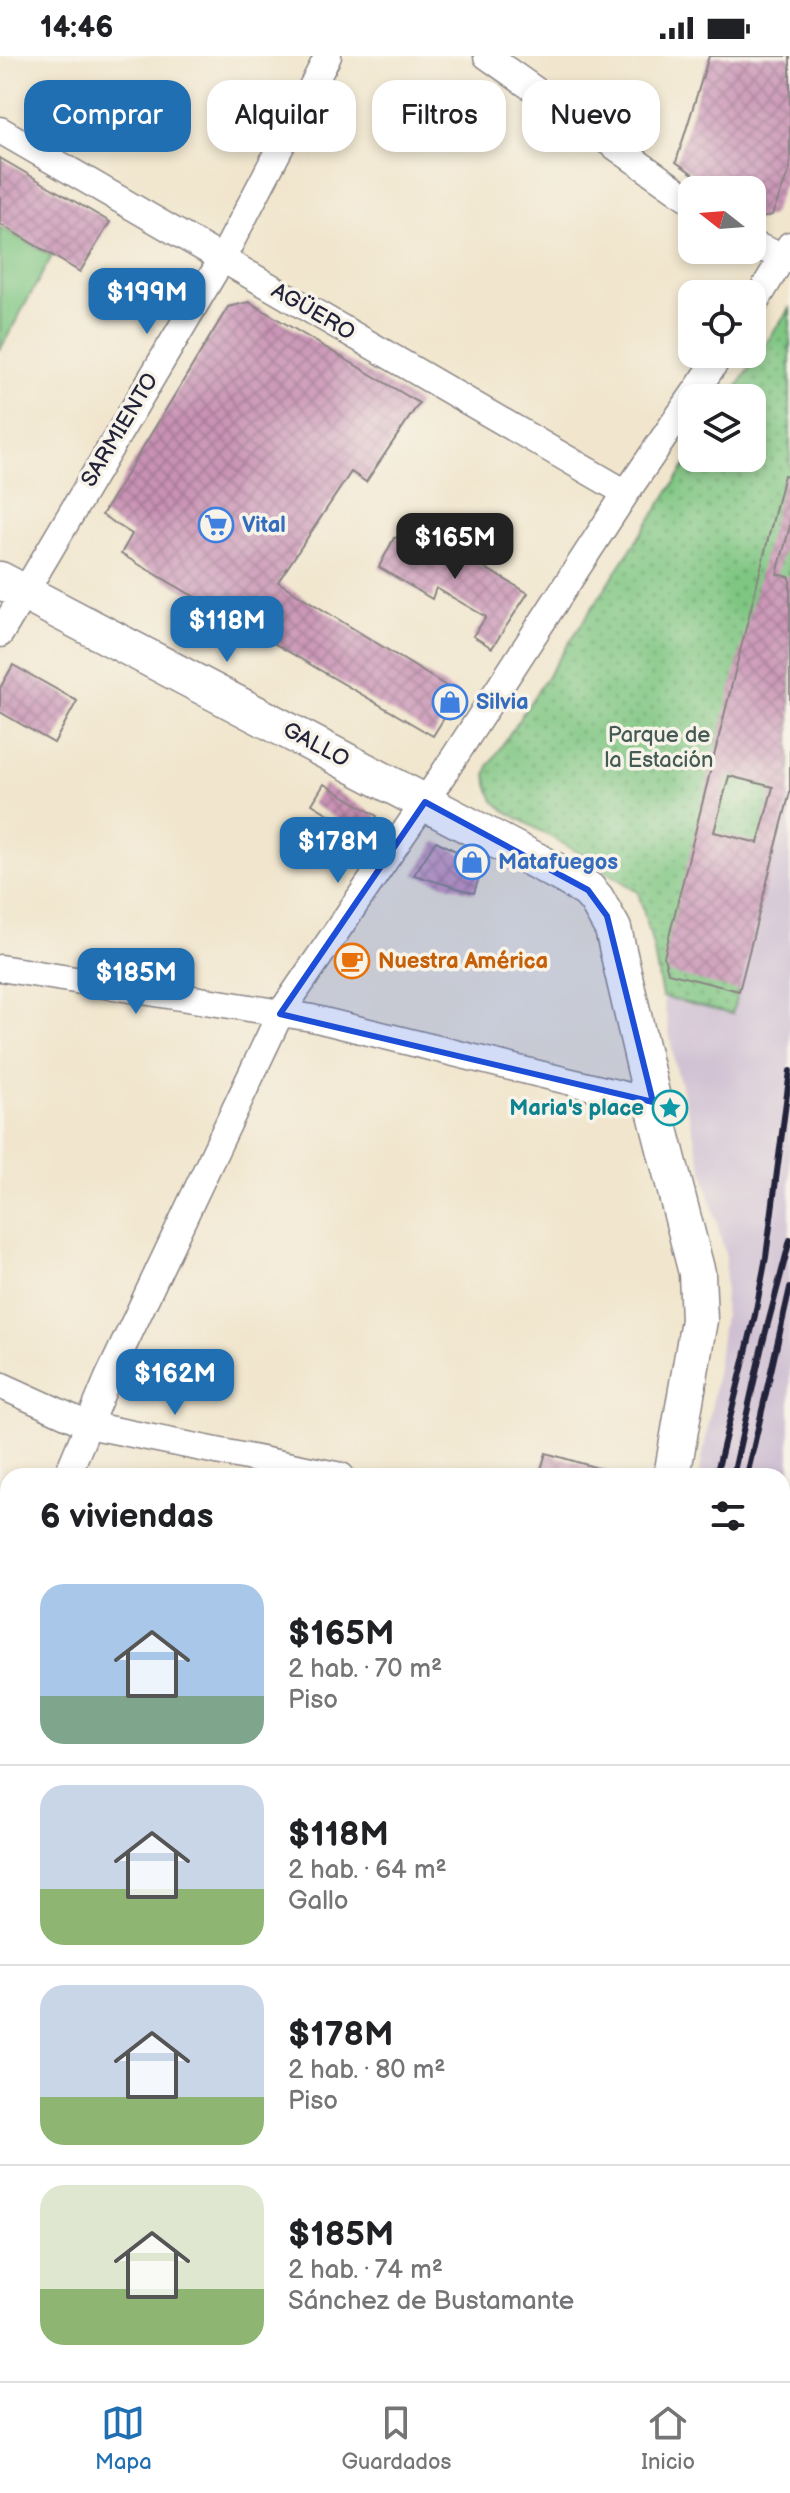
<!DOCTYPE html>
<html lang="es">
<meta charset="utf-8">
<style>
body{margin:0;font-family:"Balsamiq Sans",sans-serif;background:#f6f6f6;color:#202124;height:100vh;display:flex;flex-direction:column;font-size:30px;white-space:nowrap}
*{box-sizing:border-box;margin:0}
p{font-size:26px;color:#757577}
.icon{flex:none;width:44px;height:44px;fill:none;stroke:currentColor;stroke-width:2;stroke-linecap:round;stroke-linejoin:round}
.map{position:relative;flex:1;overflow:hidden}
.side{position:absolute;left:0px;top:1412px;width:790px;height:914px;display:flex;flex-direction:column;background:#fff;border-radius:24px 24px 0 0;box-shadow:0 4px 12px #0003}
.side>*{flex:none}
.top-card{position:absolute;left:24px;top:24px;width:742px;height:72px;display:flex;gap:16px}
.needle{width:52px;rotate:287deg}
.fabs{position:absolute;left:678px;top:120px;display:grid;gap:16px}
.fabs a{display:grid;place-items:center;width:88px;height:88px;border-radius:16px;background:#fff;box-shadow:0 4px 12px #0003;font-size:40px}
.price{position:absolute;translate:-50% -68px;padding:0 18px;border-radius:16px;background:#1f6fb2;color:#fff;font-size:26px;line-height:52px;filter:drop-shadow(0 2px 4px #0008)}
.price::after{content:'';position:absolute;left:50%;top:48px;width:24px;height:18px;margin-left:-12px;background:inherit;clip-path:polygon(0 0,100% 0,50% 100%)}
.price.current{background:#222;color:#fff}
ul{padding:0;list-style:none}
li{display:flex;align-items:center;gap:24px;height:200px;padding:0 40px}
li+li{border-top:2px solid #e0e0e0}
li span{display:grid;place-items:center;flex:none;width:224px;height:160px;border-radius:24px;color:#555}
li>.icon{margin-inline-start:auto}
span .icon{width:96px;height:96px;fill:#fffc;stroke-width:1}
li b{font-size:34px}
h2{display:flex;justify-content:space-between;align-items:center;height:96px;padding:0 40px;font-size:34px}
.pill{padding:0 28px;border-radius:24px;background:#fff;box-shadow:0 4px 12px #0003;font-size:28px;line-height:72px}
.pill.current{background:#1f6fb2;color:#fff}
.status{display:flex;justify-content:space-between;align-items:center;height:56px;padding:0 40px;background:#fff;direction:ltr}
.status svg{height:22px;fill:currentColor}
.tabs{display:flex;justify-content:space-around;align-items:center;height:112px;border-top:2px solid #e0e0e0;background:#fff;font-size:22px;color:#757577}
.tabs a{display:grid;justify-items:center;gap:4px}
.tabs .current{color:#1f6fb2}
.map>svg:first-child{display:block}
</style>
<div class="status"><b>14:46</b><svg viewBox="0 0 49 12"><path d="M0 12V9h3v3zM5 12V6h3v6zM10 12V3h3v9zM15 12V0h3v12zM26 1h20v11H26zM47 4h2v5h-2z"/></svg></div>
<div class="map">
<svg width="790" height="2325" viewBox="0 0 790 2325">
<defs>
<pattern id="park-dots" width="8" height="8" patternUnits="userSpaceOnUse" patternTransform="scale(2)"><rect width="8" height="8" fill="#7fc682"/><path d="M2 2h.1M6 6h.1" fill="none" stroke="#68a06c" stroke-width="1.8" stroke-linecap="round"/></pattern>
<pattern id="building-cross-hatch" width="8" height="8" patternUnits="userSpaceOnUse" patternTransform="scale(2)"><rect width="8" height="8" fill="#c992b5"/><path d="M0 0l8 8M0 8l8-8" fill="none" stroke="#a37794"/></pattern>
</defs>
<rect width="100%" height="100%" fill="#f7f3e8"/>
<filter id="ink" filterUnits="userSpaceOnUse"><feTurbulence type="fractalNoise" baseFrequency=".0125" numOctaves="2"/><feDisplacementMap in="SourceGraphic" scale="16" xChannelSelector="R" yChannelSelector="G"/><feConvolveMatrix kernelMatrix="1 2 1 2 8 2 1 2 1" color-interpolation-filters="sRGB"/></filter>
<filter id="wash" filterUnits="userSpaceOnUse"><feTurbulence type="fractalNoise" baseFrequency=".006" numOctaves="4" result="noise"/><feDisplacementMap in="SourceGraphic" scale="32" xChannelSelector="R" yChannelSelector="G"/><feGaussianBlur stdDeviation="1.8" result="paint"/><feColorMatrix in="noise" values="0 0 0 0 0 0 0 0 0 0 0 0 0 0 0 0 0 1.4 0 .05"/><feComposite in="paint" operator="in"/></filter>
<g filter="url(#wash)">
<rect width="100%" height="100%" fill="#f1e6cd"/>
<path fill="#cebed2" d="M790 728V1462L782 1495V1420H699L712 1348 724 1259 726 1202 674 1004 663 941 732 957Z
M564 2318H651V2325H565Z"/>
<path fill="#7fc682" stroke="#50745e" stroke-width="2" d="M0 171 52 200 0 294Z"/>
<path fill="url(#park-dots)" stroke="#50745e" stroke-width="2" d="M790 251V728L732 958 662 941 653 890 638 836 574 794 507 756 494 745 489 732 486 719 489 709 692 400 752 402V342H730Z"/>
<g id="blocks">
<path fill="url(#building-cross-hatch)" fill-rule="evenodd" d="M709 0H790V112L772 159 752 165V134H716L676 106Z
M0 102 110 166 80 216 0 168Z
M249 246 419 347 366 426 351 416 278 526 459 638 433 680 121 498 132 478 102 459 228 251Z
M784 419 790 420V470L777 518 790 521V736L739 935 668 917 664 901ZM729 720 773 731 758 787 714 776Z
M420 474 528 537 492 592 473 580 486 561 436 532 432 543 379 511 394 482 400 481 413 484Z
M13 609 77 645 54 687 0 656V632Z
M324 728 377 760 365 780 312 748Z
M436 785 483 809 474 837 414 819Z
M546 1397 608 1415V1420H539Z"/>
</g>
</g>
<g filter="url(#ink)">
<use href="#blocks" fill-opacity="0" stroke="#8a8484" stroke-width="2"/>
<g fill="none" stroke-linecap="round" stroke-linejoin="round">
<g stroke="#8a8484" stroke-width="29">
<path id="street" d="M487 0 692 145
M0 74 626 437
M752 188 790 204
M752 252 790 189
M0 578 222 203 328 0
M0 912 312 962 653 1046
M0 1329 88 1369 341 1420
M67 1420 108 1322 280 958 425 746 626 437 721 298
M782 1510 790 1512
M0 1588 8 1568
M0 1671 8 1675
M782 1956 790 1958
M0 2105 8 2108
M671 2318 704 2325"/>
</g>
<g stroke="#8a8484" stroke-width="39">
<path id="secondary" d="M0 524 565 820 588 834 596 843 613 873 653 1046 697 1217 699 1264 672 1420
M394 2325 396 2318"/>
</g>
<use href="#street" stroke="#fff" stroke-width="26"/>
<use href="#secondary" stroke="#fff" stroke-width="36"/>
<path stroke="#22223b" stroke-width="6" d="M716 1420 755 1259 766 1201 790 1015
M733 1420 761 1294 790 1184
M747 1420 790 1232
M593 2325V2318
M607 2325V2318
M626 2325V2318
M638 2325 639 2318"/>
</g>
</g>
<path fill="#1d4ed8" fill-opacity="0.2" stroke="#1d4ed8" stroke-width="6" stroke-linejoin="round" d="M425 746 588 834 607 860 653 1046 280 958Z"/>
<defs>
<g id="supermarket-ring" transform="scale(1.8)"><circle r="9.5" fill="#f7f3e8" stroke="#3f7fe0" stroke-width="1.5"/><path d="M-6-5.5h2.5l.6 2H6L4.5 2H-2.5L-4.4-4H-6ZM-1.5 3.2a1.3 1.3 0 1 0 .1 0ZM3 3.2a1.3 1.3 0 1 0 .1 0Z" fill="#3f7fe0"/></g>
<g id="shop-ring" transform="scale(1.8)"><circle r="9.5" fill="#f7f3e8" stroke="#3f7fe0" stroke-width="1.5"/><path d="M-5-2.5h2.3a2.7 3.5 0 0 1 5.4 0H5L5.5 6h-11ZM-1.5-2.5h3a1.5 2.3 0 0 0-3 0Z" fill="#3f7fe0"/></g>
<g id="cafe-ring" transform="scale(1.8)"><circle r="9.5" fill="#f7f3e8" stroke="#e8710a" stroke-width="1.5"/><path d="M-5.5-4.5H6V0H3Q3 3.5 0 3.5H-2.5Q-5.5 3.5-5.5 0ZM3-3.2v2h1.7v-2ZM-6 4.5H4V6H-6Z" fill="#e8710a"/></g>
<g id="sight-ring" transform="scale(1.8)"><circle r="9.5" fill="#f7f3e8" stroke="#0f9aa8" stroke-width="1.5"/><path d="M0-6L1.8-2.2L6-1.7L2.9 1.2L3.7 5.4L0 3.3L-3.7 5.4L-2.9 1.2L-6-1.7L-1.8-2.2Z" fill="#0f9aa8"/></g>
</defs>
<g fill-rule="evenodd">
<use href="#supermarket-ring" x="216" y="469"/>
<use href="#shop-ring" x="450" y="646"/>
<use href="#shop-ring" x="472" y="806"/>
<use href="#cafe-ring" x="352" y="905"/>
<use href="#sight-ring" x="670" y="1052"/>
</g>
<g text-anchor="middle" dominant-baseline="central" stroke-width="7" stroke-linejoin="round" paint-order="stroke">
<g font-size="22" fill="#22223b" stroke="#f7f3e8">
<text transform="translate(313 256) rotate(30)">AGÜERO</text>
<text transform="translate(120 374) rotate(-59)">SARMIENTO</text>
<text transform="translate(316 689) rotate(28)">GALLO</text>
</g>
<g font-size="22" font-weight="bold" fill="#366cbe" stroke="#f7f3e8" text-anchor="start">
<text x="242" y="469">Vital</text>
<text x="476" y="646">Silvia</text>
<text x="498" y="806">Matafuegos</text>
</g>
<g font-size="22" fill="#435b54" stroke="#f7f3e8">
<text x="659" y="679">Parque de<tspan x="659" dy="25">la Estación</tspan></text>
</g>
<g font-size="22" font-weight="bold" fill="#c56008" stroke="#f7f3e8" text-anchor="start">
<text x="378" y="905">Nuestra América</text>
</g>
<g font-size="22" font-weight="bold" fill="#0d838f" stroke="#f7f3e8" text-anchor="end">
<text x="644" y="1052">Maria's place</text>
</g>
</g>
</svg>
<div class="fabs">
<a><svg class="needle" viewBox="-14 -14 28 28"><path d="M0-13l5 13h-10z" fill="#e53935"/><path d="M0 13l5-13h-10z" fill="#757577"/></svg></a>
<a><svg class="icon" aria-label="locate" viewBox="0 0 24 24"><circle cx="12" cy="12" r="6"/><path d="M12 2v4M12 18v4M2 12h4M18 12h4"/></svg></a>
<a><svg class="icon" aria-label="layers" viewBox="0 0 24 24"><path d="M12 4l9 5-9 5-9-5zM3 14l9 5 9-5"/></svg></a>
</div>
<b class="price" style="left:147px;top:280px">$199M</b>
<b class="price current" style="left:455px;top:525px">$165M</b>
<b class="price" style="left:227px;top:608px">$118M</b>
<b class="price" style="left:338px;top:829px">$178M</b>
<b class="price" style="left:136px;top:960px">$185M</b>
<b class="price" style="left:175px;top:1361px">$162M</b>
<div class="top-card">
<a class="pill current">Comprar</a>
<a class="pill">Alquilar</a>
<a class="pill">Filtros</a>
<a class="pill">Nuevo</a>
</div>
<section class="side">
<h2>6 viviendas<svg class="icon" aria-label="filters" viewBox="0 0 24 24"><path d="M4 7h16M4 17h16"/><circle cx="9" cy="7" r="2"/><circle cx="15" cy="17" r="2"/></svg></h2>
<ul>
<li><span style="background:linear-gradient(#a9c7e8 70%,#7fa58c 0)"><svg class="icon" aria-label="home" viewBox="0 0 24 24"><path d="M3 11l9-7 9 7M6 9v11h12V9"/></svg></span><div><b>$165M</b><p>2 hab. · 70 m²</p><p>Piso</p></div></li>
<li><span style="background:linear-gradient(#c9d6e8 65%,#8fb573 0)"><svg class="icon" aria-label="home" viewBox="0 0 24 24"><path d="M3 11l9-7 9 7M6 9v11h12V9"/></svg></span><div><b>$118M</b><p>2 hab. · 64 m²</p><p>Gallo</p></div></li>
<li><span style="background:linear-gradient(#c9d6e8 70%,#8fb573 0)"><svg class="icon" aria-label="home" viewBox="0 0 24 24"><path d="M3 11l9-7 9 7M6 9v11h12V9"/></svg></span><div><b>$178M</b><p>2 hab. · 80 m²</p><p>Piso</p></div></li>
<li><span style="background:linear-gradient(#dfe7d0 65%,#8fb573 0)"><svg class="icon" aria-label="home" viewBox="0 0 24 24"><path d="M3 11l9-7 9 7M6 9v11h12V9"/></svg></span><div><b>$185M</b><p>2 hab. · 74 m²</p><p>Sánchez de Bustamante</p></div></li>
</ul>
</section>
</div>
<nav class="tabs">
<a class="current"><svg class="icon" aria-label="map" viewBox="0 0 24 24"><path d="M3 6l6-2 6 2 6-2v14l-6 2-6-2-6 2zM9 4v14M15 6v14"/></svg>Mapa</a>
<a><svg class="icon" aria-label="saved" viewBox="0 0 24 24"><path d="M7 4h10v16l-5-4-5 4z"/></svg>Guardados</a>
<a><svg class="icon" aria-label="home" viewBox="0 0 24 24"><path d="M3 11l9-7 9 7M6 9v11h12V9"/></svg>Inicio</a>
</nav>
